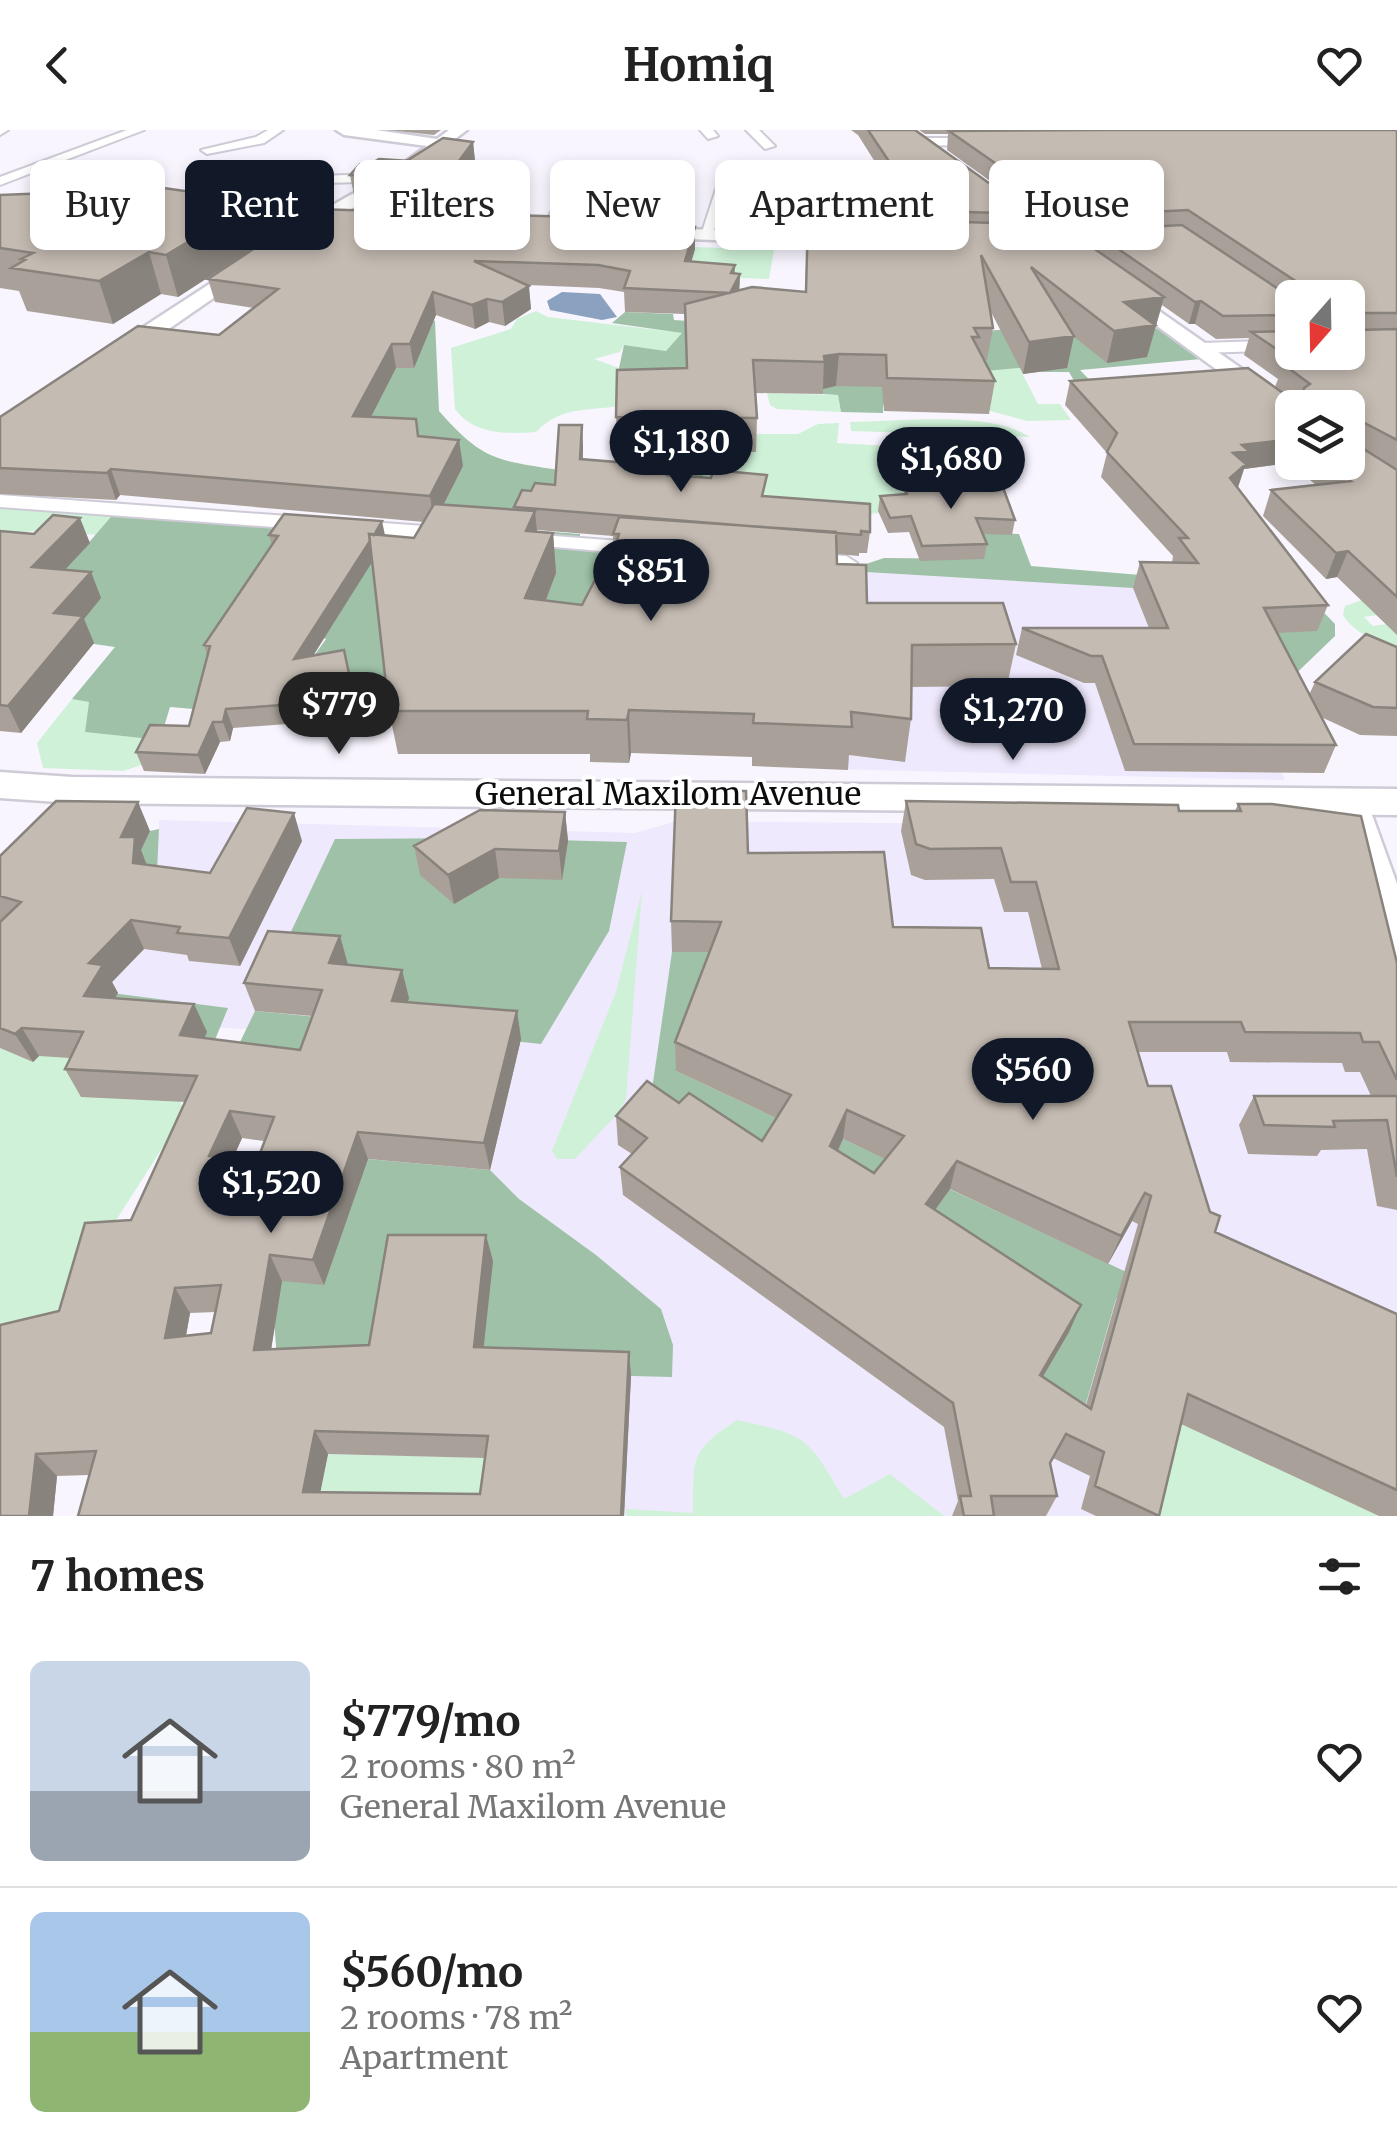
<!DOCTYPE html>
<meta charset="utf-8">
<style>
body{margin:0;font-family:Merriweather,serif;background:#f2f2f2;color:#222;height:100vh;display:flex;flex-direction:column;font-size:38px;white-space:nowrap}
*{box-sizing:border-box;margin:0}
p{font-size:32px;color:#767676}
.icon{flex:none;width:55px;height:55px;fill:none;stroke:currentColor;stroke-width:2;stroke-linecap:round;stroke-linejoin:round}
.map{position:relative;height:1386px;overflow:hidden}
.side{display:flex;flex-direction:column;background:#fff;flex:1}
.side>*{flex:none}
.guide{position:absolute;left:30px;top:30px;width:1338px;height:90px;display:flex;gap:20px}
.needle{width:65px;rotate:200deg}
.controls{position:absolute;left:1275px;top:150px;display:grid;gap:20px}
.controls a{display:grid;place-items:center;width:90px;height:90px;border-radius:15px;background:#fff;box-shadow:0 5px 15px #0003;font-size:50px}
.price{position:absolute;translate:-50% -85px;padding:0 22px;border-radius:35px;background:#111827;color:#fff;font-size:32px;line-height:65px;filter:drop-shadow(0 2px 5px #0008)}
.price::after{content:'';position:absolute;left:50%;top:60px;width:30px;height:22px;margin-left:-15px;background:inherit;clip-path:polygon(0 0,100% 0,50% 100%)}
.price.selected{background:#222;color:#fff}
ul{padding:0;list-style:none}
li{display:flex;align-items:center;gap:30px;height:250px;padding:0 30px}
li+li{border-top:2px solid #e0e0e0}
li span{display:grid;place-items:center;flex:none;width:280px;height:200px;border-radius:15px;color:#555}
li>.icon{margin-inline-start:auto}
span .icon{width:120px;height:120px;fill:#fffc;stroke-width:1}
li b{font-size:42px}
h2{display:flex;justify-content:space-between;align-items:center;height:120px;padding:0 30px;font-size:42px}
.tag{padding:0 35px;border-radius:15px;background:#fff;box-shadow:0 5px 15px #0003;font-size:35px;line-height:90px}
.tag.selected{background:#111827;color:#fff}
header{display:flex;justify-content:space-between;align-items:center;height:130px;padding:0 30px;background:#fff;font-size:45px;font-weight:700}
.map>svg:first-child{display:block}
</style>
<header><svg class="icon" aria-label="back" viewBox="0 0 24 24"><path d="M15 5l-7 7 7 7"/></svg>Homiq<svg class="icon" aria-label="heart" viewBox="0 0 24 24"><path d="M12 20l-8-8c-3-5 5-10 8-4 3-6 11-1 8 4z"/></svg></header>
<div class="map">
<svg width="1397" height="1386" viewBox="0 0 1397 1386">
<rect width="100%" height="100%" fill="#f8f5ff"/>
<path fill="#eee9fc" d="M866 441 1196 459 1285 650 831 639 830 597Z
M159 690 635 703 677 691 971 694 1397 905V1386H254L278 1243 271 1149 226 1118 263 1014 309 903 73 889 159 702Z"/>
<path fill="#cff1d8" d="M695 117 774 120 769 149 688 146Z
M536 181 548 187 683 203 667 221 624 215 620 222 594 229 619 238 635 272C599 284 565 271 536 302 507 304 474 305 455 279L451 218 511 199 517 189Z
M1019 237 1038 274H1060L1071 290 1027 291 983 279 985 241Z
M767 263 838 265 841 282 777 279 770 275Z
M850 292C900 292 988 280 1030 307L851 301Z
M839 293 837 313 905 317 904 362 966 367 860 386 705 369 701 322H755V304H798L818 294Z
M0 374 116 381 97 405 42 400 0 405Z
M1362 470 1377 485 1364 487 1373 496 1387 494 1397 504V524C1378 510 1355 505 1343 485L1345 476Z
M72 569 89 572 85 602 160 610 148 633 123 641 43 638 37 613Z
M642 761 626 969 619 982 575 1029H557L552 1021 616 862Z
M0 918 33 932 41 924 85 918 82 967 179 966 184 984 99 1117 68 1209 0 1225Z
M1172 1289 1379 1386H1148Z
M737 1290C809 1306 807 1306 844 1369L890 1344 944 1386H626V1379L693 1383C694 1329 688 1322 737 1290Z
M328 1324 535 1329 488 1385 316 1384Z"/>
<path fill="#9ec1a7" d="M414 179 435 191 439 281C483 331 496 330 559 340L582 377 526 400 580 404V409L432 397 462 336 145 266Z
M625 182 673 184 674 190 703 192 963 203 1069 194 1117 203 1159 198 1201 229 1080 240 1110 271 1087 273 1069 242H1042L1039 236 985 241 883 275V283L841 282 838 265 823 264 822 259 836 256 687 259 635 272 619 238 624 215 666 221 682 203 612 193Z
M666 317 701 321 705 369 658 365 666 344Z
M116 381 291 398 311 530 326 509 318 506 311 428 372 433 389 404 444 407 383 493 385 559 205 580 170 577 160 610 85 602 89 572 72 569 115 517 66 510 42 457 73 431Z
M973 402 1019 404 1031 436 1300 458 1335 494V506L1281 558 1133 458 866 442 863 435 884 428 983 429Z
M507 412 622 421 593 501 470 481Z
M159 699 156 763 96 861 228 878 192 966 77 892 133 735 150 701Z
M485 708 627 712 609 801 541 914 399 899 278 829 335 709Z
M675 737 746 738 748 753 676 941 789 994 760 1040 689 992 680 1002 649 980 672 822H721L722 750 676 748Z
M255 881 328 888 299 956 228 937Z
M843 1009 1137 1147 1116 1169 1078 1301 1029 1271 1068 1202 826 1045Z
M367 1029 490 1040 519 1069 596 1125 661 1179 673 1215 672 1247 445 1241 420 1207 278 1243 271 1149Z"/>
<path fill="#8aa1bf" d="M562 162 600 164 617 187 602 190 550 180 547 171Z"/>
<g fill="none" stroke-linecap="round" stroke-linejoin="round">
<g stroke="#cecbd6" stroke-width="4">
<path id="minor" d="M0 0H8L0 5Z
M127 0H144L0 55V47Z
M268 0H283L264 13 207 24 201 20 256 7Z
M700 0H713L718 6 708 9Z
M746 0H759L775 16 765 19Z
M918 8H981L987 12 981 16 914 15Z
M387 44 394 48 392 51 233 56 226 52 233 48Z
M725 49 732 53 712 105 700 108 718 53Z
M572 54 579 58 555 99 543 102 541 99 565 58Z
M1292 210V220L1200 223 1192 218 1200 213Z
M0 365 452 398 463 404 452 410 0 377Z
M515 403 647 413 658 419 647 425 508 413 504 409 508 405Z
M799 424 846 426 857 433 846 440 791 435 788 430 791 425Z"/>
</g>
<g stroke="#cecbd6" stroke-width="5">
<path id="tertiary" d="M336 0H376L437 9 449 0H467L393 55 508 62 517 67 502 97 493 102 484 97 497 71 399 64 393 63V55L300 108H288V100L388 44 427 16 344 5Z
M650 98 853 104 862 110 853 116 644 107 641 103Z
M251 127 261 133 258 137 124 230H108L105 225 108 220Z
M1119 153 1298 278H1292V291L1284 289 1112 163 1109 159Z
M1350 659 1362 663 1367 671 1397 754V833L1383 828 1378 818 1349 713 1333 671 1338 663Z"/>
</g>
<g stroke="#cecbd6" stroke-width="5">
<path id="secondary" d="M0 642 72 647 1397 659V685L72 673 0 668Z"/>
</g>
<use href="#minor" fill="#fff" fill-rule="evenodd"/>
<use href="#tertiary" fill="#fff" fill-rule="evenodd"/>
<use href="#secondary" fill="#fff" fill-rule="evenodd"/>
</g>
<path fill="#a9a199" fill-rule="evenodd" d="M388 0H441L434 5Z
M851 0H915L1032 84 1030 94H1050L947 20 948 4H925L919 0H1397V505L1337 447 1326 449 1263 386 1271 360 1316 355 1290 333 1244 339 1238 358 1328 475 1317 501 1277 503 1309 565 1315 552 1397 517V606L1360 605 1321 587 1336 615 1324 643 1125 641 1095 553H1084L1016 525 1022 498H1149L1133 458 1140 432H1172L1173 426 1101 347 1107 323 1065 275 1070 251 1275 257 1278 249 1244 225 1249 208 1216 209 1195 194H1189L1162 175 1147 227 1107 233 1073 206 1067 238 1023 244 990 180 993 198 987 230H984L995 251 989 284 884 281 882 257 836 256 823 259V264L755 263 757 288 756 322 618 321 616 287 686 238 685 184 625 182 624 162 599 158 528 155 531 179 505 196 489 192 475 199 436 185 414 238H396L371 287 416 289 419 306 463 336 444 374 514 379V377L531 361 555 355 583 315V329L667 345 766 366 870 402 867 423H859V426L837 424V434L867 473 1016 514 1007 556 911 557V589L905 632 849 625 848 640 752 636V627L631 623 629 633 590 632V624H398L389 581 372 431 313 526 344 520 361 596H329L327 591 233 598 230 611 220 612 205 644 144 641 136 622 189 596 207 525 204 515 272 415 269 405 385 406 414 408 424 392 120 365 116 370 0 364V287L219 205 254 178 215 172 208 149 357 81 350 45 369 35 408 30 473 12 475 31 459 55 445 54 448 71 439 83 643 95 695 97V119L691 132 740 144 739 160 805 162 808 87 860 89 862 65 894 62 858 5ZM1090 105 1088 115 1077 106ZM1292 168H1348L1292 222ZM1292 278 1348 332H1292ZM537 400 613 406 614 421 606 446 582 475 546 471 556 443 553 403 537 402Z
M155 57 256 71 266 110 178 167 161 164 113 194 27 181 19 161 0 158V65Z
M905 359 1015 390 1012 405 983 404 987 414 984 429 920 431 909 402 888 403 878 381 880 366 904 364Z
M0 401 90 413 65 440 91 442 101 468 84 489 94 513 21 603 0 601Z
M906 671 1179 681H1235L1238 674 1397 833V1080L1377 1076 1367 1019 1321 1020 1317 1026 1248 1024 1239 995 1254 966H1371L1360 942H1345L1342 933 1230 932 1227 922H1138L1148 956 1215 1102 1397 1184V1386H1379L1181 1294 1159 1386H1096L1081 1379 1090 1346 1053 1328 1050 1334 1057 1366 1046 1386H952L958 1371 944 1297 623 1065 620 1037 632 1024 618 1015 616 986 679 973 762 1011 776 988 676 941 675 912 710 822H672L671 791 748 723 893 797 989 838 1042 839 1028 782H1004L994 749 925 750 911 745 901 701ZM843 1009 885 1029 874 1043 838 1021ZM950 1059 1108 1134 1132 1091 1138 1094 1086 1275 1043 1247 1069 1202 935 1080Z
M565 682 568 711 562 750 499 748 454 774 420 745 414 716Z
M150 701 141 720 147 735 210 743 302 711 240 836 189 831 187 825 144 819 112 852 118 863 115 868 194 874 207 902 204 908 300 920 312 886 255 881 244 853 340 806 348 835 409 868 408 872 517 881 521 909 490 1040 368 1029 324 1155 282 1151 271 1220 369 1215 493 1131 483 1218 629 1222 631 1246 624 1386H78L89 1345 57 1346 53 1386H0L59 1181 131 1090 185 972 81 967 65 939 70 928 39 926 33 932 0 918V792L2 790H0V726ZM242 1008 264 1011 257 1031 233 1028ZM216 1182 211 1203 186 1206 190 1183ZM328 1324 485 1328 480 1364 320 1362Z"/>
<path fill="#89837d" d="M473 12 475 31 459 55 456 35Z
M443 33 448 71 437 87 432 47Z
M149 35 159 73 135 54Z
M256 71 266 110 178 167 166 125Z
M695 97V119L685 154V131Z
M149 122 161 164 113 194 99 151Z
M735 135 734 154 740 144 739 167 730 186 731 143Z
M529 156 531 179 505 196 502 172Z
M433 162 436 185 414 238 410 214Z
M1164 167 1147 227 1107 233 1114 201 1124 172Z
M487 169 489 192 475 199 472 175Z
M1201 171 1195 194H1189L1195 172Z
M1074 206 1067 238 1023 244 1029 212Z
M392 214 396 238 358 312 353 286Z
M839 224 836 256 823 259 824 226Z
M582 295 583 315 582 350 580 329Z
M1292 309V326L1290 333 1244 339 1237 359 1222 373 1233 323 1242 315Z
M459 310 463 336 434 393 430 366Z
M111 339 120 365 116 370 107 343Z
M535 381 539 421 526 401Z
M80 388 90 413 43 463 32 437Z
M382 391 386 410 299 548 294 529Z
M553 403 556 443 530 510 525 468Z
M1348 421 1337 447 1326 449 1336 423Z
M91 442 101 468 84 489 94 513 21 603 8 576 54 483Z
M226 579 233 598 230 611 223 592Z
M629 580 631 623 629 633 627 590Z
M213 592 220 612 205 644 198 625Z
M138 672 150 701 141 720 147 736 145 762 121 707Z
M565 682 568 711 562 750 559 721Z
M294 683 302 711 240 836 229 808Z
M495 719 499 748 454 774 448 745Z
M131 790 144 819 112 852 118 863 99 894 84 866 89 833Z
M340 806 348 835 329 833Z
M402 840 409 868 399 899 392 871Z
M194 874 207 902 194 933 180 905Z
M517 881 521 909 490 1040 484 1013Z
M22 898 39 926 33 932 15 904Z
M847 980 843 1009 826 1045 830 1016Z
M230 981 242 1008 222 1053 209 1026Z
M358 1002 368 1029 324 1155 313 1130Z
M957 1031 950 1059 919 1102 926 1074Z
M1145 1063 1132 1091 1108 1134 1121 1106Z
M486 1105 493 1131 481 1242 474 1217Z
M270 1125 282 1151 267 1245 254 1220Z
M175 1158 190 1183 181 1233 165 1208Z
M1081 1175 1069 1202 1029 1270 1040 1245Z
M629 1222 631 1246 624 1386H621Z
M315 1301 328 1324 316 1384 303 1362Z
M36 1324 57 1346 53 1386H29Z"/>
<path fill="#c4bbb2" stroke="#89837d" stroke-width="2.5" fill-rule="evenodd" d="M868 0H915L1032 84 860 79 862 65 908 60Z
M1102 0H1397V183H1356L1352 186 1356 200 1397 199V310L1357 289 1351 311 1397 340V467L1348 421 1336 423 1271 360 1351 351 1328 332H1348V278H1292V309L1242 315 1249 321 1233 323 1246 334 1230 348 1328 475 1264 478 1336 615 1134 614 1102 526H1091L1022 498H1168L1140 432 1198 433 1179 408H1188L1107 322 1117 303 1070 251 1248 238 1290 268 1303 270 1304 258 1310 254 1283 234 1296 232 1251 202 1292 201V222H1348V168H1302L1303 156 1188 80 1071 86 949 1Z
M443 8 473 12 456 35 408 30Z
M379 29 443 33 432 47 350 45 360 34 369 35Z
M149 35 135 54 256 71 166 125 149 122 99 151 11 138 25 130 21 129 33 123 0 118V65L75 62 95 36Z
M314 79 643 89 640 95 695 97 685 131 735 135 731 143 740 144 730 163 624 158 630 141 598 135 474 131 529 156 502 172 487 169 472 175 433 162 410 214H392L353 286 416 289 418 306 459 310 430 366 111 339 107 343 0 338V287L138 196 219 205 278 159 208 149Z
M808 87 1060 95 1164 167 1124 172 1155 195 1114 201 1031 137 1074 206 1029 212 981 125 993 198H974L979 207H972L995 251 887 248 886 225 839 224 824 226 825 232 753 230 757 288 616 287 617 240 687 238 685 174 752 157 806 162Z
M1182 95 1292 168V185L1223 186 1201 171 1195 172 1091 100Z
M559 295H582L580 329 666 336 667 345 711 348 713 340 767 345 762 366 870 374V402L861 401V405L514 377 522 360 531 361 535 353 555 355Z
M1001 352 1015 390 976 388 987 414 922 416 911 386 890 388 880 366 907 364 905 359Z
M434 374 535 381 526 401 553 403 525 468 582 475 596 448 606 446 619 404H613L619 387 836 402 837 434 866 435 867 473H1003L1016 514 912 515 911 589 851 582 852 597 753 593 754 584 629 580 627 590 587 589 588 581H389L369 404 414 408Z
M284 384 382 391 374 405 369 404 370 411 294 529 344 520 356 577H324L326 572 226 579 223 592H213L198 625 136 622 150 595 189 596 210 516 204 515 278 406 269 405Z
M53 385 80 388 32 437 91 442 54 483 83 486 8 576 0 575V401L34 404Z
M1366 504 1397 517V578L1373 577 1315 552Z
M676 660 746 661 748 723 884 722 893 797 981 798 989 838 1059 839 1036 752H1011L1001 718 930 719 916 714 906 671 1178 675 1179 681H1241L1238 674H1272L1361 686 1397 833V950L1379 912H1363L1360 903 1245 902 1241 892H1129L1148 956H1171L1210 1082 1220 1086 1215 1102 1397 1184V1360L1188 1264 1159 1386 1095 1356 1104 1322 1066 1304 1050 1333 1057 1366H991L994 1386H964L960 1366H971L953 1273 620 1037 647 1008 616 986 647 951 679 973 689 963 762 1011 791 965 675 912 721 792 671 791ZM847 980 904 1006 874 1043 830 1016ZM957 1031 1121 1106 1145 1063 1151 1066 1091 1279 1040 1245 1081 1175 926 1074Z
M56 671 138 672 121 707H135L133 733 210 743 247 678 294 683 229 808 177 803 180 797 131 790 89 833 103 835 84 866 194 874 180 905 300 920 322 860 244 853 268 801 340 806 329 833 402 840 392 871 517 881 484 1013 358 1002 313 1130 270 1125 254 1220 369 1215 388 1105H486L474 1217 629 1222 621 1386H78L96 1321 36 1324 29 1386H0V1195L59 1181 85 1093 131 1090 197 946 65 939 83 902 22 898 15 904 0 898V792L21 772 0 766V726ZM230 981 274 987 257 1031 209 1026ZM221 1155 211 1203 165 1208 175 1158ZM315 1301 488 1306 480 1364 303 1362Z
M480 680 565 682 559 721 495 719 448 745 414 716Z
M1254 966H1397V1047L1387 990 1333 991 1335 997 1264 995Z"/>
<g text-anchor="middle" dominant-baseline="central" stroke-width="8" stroke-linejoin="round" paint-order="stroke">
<g font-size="32" fill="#0c0b0e" stroke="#fff">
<text x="668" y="664">General Maxilom Avenue</text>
</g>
</g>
</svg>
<div class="controls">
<a><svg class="needle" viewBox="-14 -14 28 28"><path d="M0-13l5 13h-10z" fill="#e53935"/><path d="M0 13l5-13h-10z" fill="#767676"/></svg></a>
<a><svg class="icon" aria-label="layers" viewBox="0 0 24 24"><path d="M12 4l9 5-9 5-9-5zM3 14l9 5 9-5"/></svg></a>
</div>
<b class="price" style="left:681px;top:365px">$1,180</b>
<b class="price" style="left:951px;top:382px">$1,680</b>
<b class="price" style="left:651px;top:494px">$851</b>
<b class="price selected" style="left:339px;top:627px">$779</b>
<b class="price" style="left:1013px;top:633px">$1,270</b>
<b class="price" style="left:1033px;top:993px">$560</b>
<b class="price" style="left:271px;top:1106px">$1,520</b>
<div class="guide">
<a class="tag">Buy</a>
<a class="tag selected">Rent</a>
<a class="tag">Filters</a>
<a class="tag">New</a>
<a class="tag">Apartment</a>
<a class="tag">House</a>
</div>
</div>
<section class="side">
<h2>7 homes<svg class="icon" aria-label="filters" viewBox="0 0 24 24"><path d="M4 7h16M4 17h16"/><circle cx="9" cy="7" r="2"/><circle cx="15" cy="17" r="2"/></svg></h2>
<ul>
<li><span style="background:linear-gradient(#c9d6e8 65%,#9aa5b1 0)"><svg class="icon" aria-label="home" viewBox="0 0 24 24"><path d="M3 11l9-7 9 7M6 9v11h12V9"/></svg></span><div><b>$779/mo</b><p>2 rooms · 80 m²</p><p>General Maxilom Avenue</p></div><svg class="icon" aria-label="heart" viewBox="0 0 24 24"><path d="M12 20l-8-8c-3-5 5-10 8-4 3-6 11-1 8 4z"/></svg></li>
<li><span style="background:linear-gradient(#a9c7e8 60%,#8fb573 0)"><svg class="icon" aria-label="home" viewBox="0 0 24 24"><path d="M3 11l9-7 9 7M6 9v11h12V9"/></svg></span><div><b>$560/mo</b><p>2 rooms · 78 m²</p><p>Apartment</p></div><svg class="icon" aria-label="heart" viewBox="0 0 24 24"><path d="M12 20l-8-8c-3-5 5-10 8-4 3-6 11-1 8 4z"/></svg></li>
</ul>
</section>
